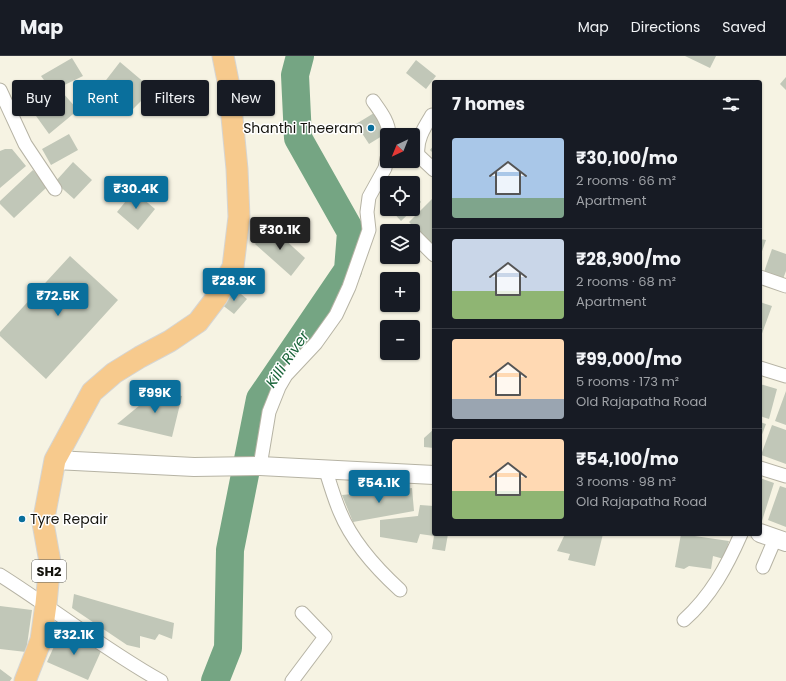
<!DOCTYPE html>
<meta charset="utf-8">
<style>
body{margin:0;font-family:Poppins,sans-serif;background:#20242c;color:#f1f3f6;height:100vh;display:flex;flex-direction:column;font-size:15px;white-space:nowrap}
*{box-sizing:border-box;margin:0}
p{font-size:13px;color:#9ea1a6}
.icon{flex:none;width:22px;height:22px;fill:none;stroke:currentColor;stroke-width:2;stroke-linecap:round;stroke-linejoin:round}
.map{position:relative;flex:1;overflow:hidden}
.side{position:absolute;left:432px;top:24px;width:330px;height:456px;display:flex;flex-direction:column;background:#171b24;border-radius:4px;box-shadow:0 1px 3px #0004}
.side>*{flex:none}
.top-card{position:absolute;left:12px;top:24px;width:360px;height:36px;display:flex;gap:8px}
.needle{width:26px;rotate:223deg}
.buttons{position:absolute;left:380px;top:72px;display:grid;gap:8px}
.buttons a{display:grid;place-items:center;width:40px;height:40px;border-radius:4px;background:#171b24;box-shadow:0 1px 3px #0004;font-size:20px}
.price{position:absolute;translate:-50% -34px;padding:0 9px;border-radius:4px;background:#0a6f9c;color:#fff;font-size:13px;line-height:26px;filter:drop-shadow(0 1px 2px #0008)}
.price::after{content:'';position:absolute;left:50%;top:24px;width:12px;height:9px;margin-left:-6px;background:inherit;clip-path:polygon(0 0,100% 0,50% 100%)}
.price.active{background:#222;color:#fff}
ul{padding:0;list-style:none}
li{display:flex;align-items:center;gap:12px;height:100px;padding:0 20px}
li+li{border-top:1px solid #363941}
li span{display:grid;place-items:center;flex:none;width:112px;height:80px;border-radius:4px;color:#555}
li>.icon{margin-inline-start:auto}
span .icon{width:48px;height:48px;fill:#fffc;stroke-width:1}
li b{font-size:17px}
h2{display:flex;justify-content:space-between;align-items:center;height:48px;padding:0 20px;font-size:17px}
.pill{padding:0 14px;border-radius:4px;background:#171b24;box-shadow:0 1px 3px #0004;font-size:14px;line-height:36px}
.pill.active{background:#0a6f9c;color:#fff}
header{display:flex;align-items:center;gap:24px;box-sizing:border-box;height:56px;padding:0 20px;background:#171b24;border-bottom:1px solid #363941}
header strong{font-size:19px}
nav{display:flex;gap:22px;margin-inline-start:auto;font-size:14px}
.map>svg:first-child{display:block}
</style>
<header>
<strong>Map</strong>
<nav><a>Map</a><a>Directions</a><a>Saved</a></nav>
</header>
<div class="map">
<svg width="786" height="625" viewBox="0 0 786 625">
<rect width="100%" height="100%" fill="#f6f3e3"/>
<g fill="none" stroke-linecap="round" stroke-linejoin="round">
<path stroke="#75a583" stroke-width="28" d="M215 625 228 592 230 494 260 343 348 214 351 176 298 82 295 19 300 0"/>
</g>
<path fill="#c1c7b8" d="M685 0H716L710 12Z
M72 2 83 20 52 35 41 20Z
M416 4 436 20 426 33 406 17Z
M120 6 146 28 141 33 147 39 132 54 103 28Z
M786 21V34L780 28Z
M62 36 78 54 49 78 31 53Z
M374 57 387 77 369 88 356 68Z
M69 78 78 94 51 109 42 93Z
M434 89V98L430 94Z
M5 93H12L26 110 0 132V95Z
M73 106 92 124 74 143 55 126Z
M33 114 47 131 14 162 0 148V145Z
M134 135 155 153 138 174 117 156Z
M387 137V150L381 143Z
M413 137 421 146 401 165 390 153H413Z
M434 141V192L409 166Z
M270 170 305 202 291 220 255 188Z
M760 183 766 184 760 201Z
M772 193 786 198V215L783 223 764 216Z
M70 200 118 244 46 323 0 280V276Z
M235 233 247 243 234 258 221 248Z
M760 246 772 250 760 283Z
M760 328 777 333 769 363 760 360Z
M157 335 182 340 172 381 117 368Z
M786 335V369L775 365Z
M760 366 766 368 760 384Z
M772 369 786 374V408L761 399Z
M434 373V392L424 391V382Z
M760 422 774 427 762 465 760 464Z
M780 430 786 432V471L768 464Z
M412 432 414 455 353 466 342 439Z
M420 449 434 450V478H448L445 495 432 493 434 480 420 478 417 487 380 481V464L418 460Z
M565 478H603L595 510 568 504 570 498 557 495Z
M681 478 729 485 724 503 713 500 711 513 689 510 684 513 675 511Z
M74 538 174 567 172 583 159 578 155 584 140 580V592L127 589 72 552Z
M0 550 32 554 26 596 0 593Z
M61 575 102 593 88 624 47 606Z
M0 613 12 622 10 625H0Z"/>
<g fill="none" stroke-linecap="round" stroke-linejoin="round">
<g stroke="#b6b3a4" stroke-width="15">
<path id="minor" d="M0 34 25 88 55 133
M373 45C380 55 389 66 389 79
M432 59C424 72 416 84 418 99L434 114
M413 178 434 199
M760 221 786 230
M760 312 786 320
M260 410 269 356 279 331 286 319 316 287 336 259 349 231 369 174 367 156 369 141 385 112 387 102
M760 412 786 420
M326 415C330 428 334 442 340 456 352 485 377 513 400 534
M763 511 775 483
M0 519C54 553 105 594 161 625
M684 564C711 540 727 510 741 478
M292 625 325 581 302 557"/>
</g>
<g stroke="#b6b3a4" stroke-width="20">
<path id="secondary" d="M55 404 194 411 260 410 434 419
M760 477 786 486"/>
</g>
<g stroke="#d5d5d3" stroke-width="23">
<path id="primary" d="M25 625 41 584 46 548 50 506 43 467 55 404 92 336 114 317 140 301 170 285 198 266 217 241 233 211 239 161 237 113 229 30 223 0"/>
</g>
<use href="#minor" stroke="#fff" stroke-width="13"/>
<use href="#secondary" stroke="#fff" stroke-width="18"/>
<use href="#primary" stroke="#f7ca8d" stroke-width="21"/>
</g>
<g fill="#0a6f9c" stroke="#fff" stroke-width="1.5">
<circle cx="371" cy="72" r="4"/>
<circle cx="22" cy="463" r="4"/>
</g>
<g text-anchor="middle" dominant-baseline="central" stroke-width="3" stroke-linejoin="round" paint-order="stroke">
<rect fill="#fff" stroke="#5a5a56" stroke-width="1" x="32" y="504" width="34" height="22" rx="3"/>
<g font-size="13" font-weight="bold" fill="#14130d">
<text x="49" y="515">SH2</text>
</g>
<g font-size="14" fill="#14130d" stroke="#fff" text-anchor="end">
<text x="363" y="72">Shanthi Theeram</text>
<text x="30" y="463" text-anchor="start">Tyre Repair</text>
</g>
<g font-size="15" font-style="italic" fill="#196439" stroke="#fff">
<text transform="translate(287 303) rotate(-56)">Killi River</text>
</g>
</g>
</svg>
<div class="buttons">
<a><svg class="needle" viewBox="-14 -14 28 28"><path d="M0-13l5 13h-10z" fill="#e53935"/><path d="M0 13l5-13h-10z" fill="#9ea1a6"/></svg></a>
<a><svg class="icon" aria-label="locate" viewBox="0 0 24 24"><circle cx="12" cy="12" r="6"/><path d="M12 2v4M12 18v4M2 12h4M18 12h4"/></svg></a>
<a><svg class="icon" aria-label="layers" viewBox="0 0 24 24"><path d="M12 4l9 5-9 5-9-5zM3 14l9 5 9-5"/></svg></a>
<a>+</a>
<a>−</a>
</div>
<b class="price" style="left:136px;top:154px">₹30.4K</b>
<b class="price active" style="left:280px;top:195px">₹30.1K</b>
<b class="price" style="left:234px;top:246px">₹28.9K</b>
<b class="price" style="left:58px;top:261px">₹72.5K</b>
<b class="price" style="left:155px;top:358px">₹99K</b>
<b class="price" style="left:379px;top:448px">₹54.1K</b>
<b class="price" style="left:74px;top:600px">₹32.1K</b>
<div class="top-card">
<a class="pill">Buy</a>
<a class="pill active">Rent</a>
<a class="pill">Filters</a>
<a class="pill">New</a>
</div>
<section class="side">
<h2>7 homes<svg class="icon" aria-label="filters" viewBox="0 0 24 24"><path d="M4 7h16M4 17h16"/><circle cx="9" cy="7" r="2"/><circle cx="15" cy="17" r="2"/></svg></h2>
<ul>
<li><span style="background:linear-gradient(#a9c7e8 75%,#7fa58c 0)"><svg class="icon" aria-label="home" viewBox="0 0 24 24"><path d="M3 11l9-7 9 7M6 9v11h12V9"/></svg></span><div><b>₹30,100/mo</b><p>2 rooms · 66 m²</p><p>Apartment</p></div></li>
<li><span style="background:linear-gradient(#c9d6e8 65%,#8fb573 0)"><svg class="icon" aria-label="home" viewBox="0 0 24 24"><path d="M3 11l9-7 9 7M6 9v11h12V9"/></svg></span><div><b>₹28,900/mo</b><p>2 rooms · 68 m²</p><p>Apartment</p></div></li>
<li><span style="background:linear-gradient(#ffd9b3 75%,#9aa5b1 0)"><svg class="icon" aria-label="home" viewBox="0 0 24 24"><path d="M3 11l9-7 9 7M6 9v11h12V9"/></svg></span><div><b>₹99,000/mo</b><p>5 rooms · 173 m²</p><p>Old Rajapatha Road</p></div></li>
<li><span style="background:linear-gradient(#ffd9b3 65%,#8fb573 0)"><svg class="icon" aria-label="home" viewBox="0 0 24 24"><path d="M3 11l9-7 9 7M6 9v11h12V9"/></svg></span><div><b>₹54,100/mo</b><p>3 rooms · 98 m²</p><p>Old Rajapatha Road</p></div></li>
</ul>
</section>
</div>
